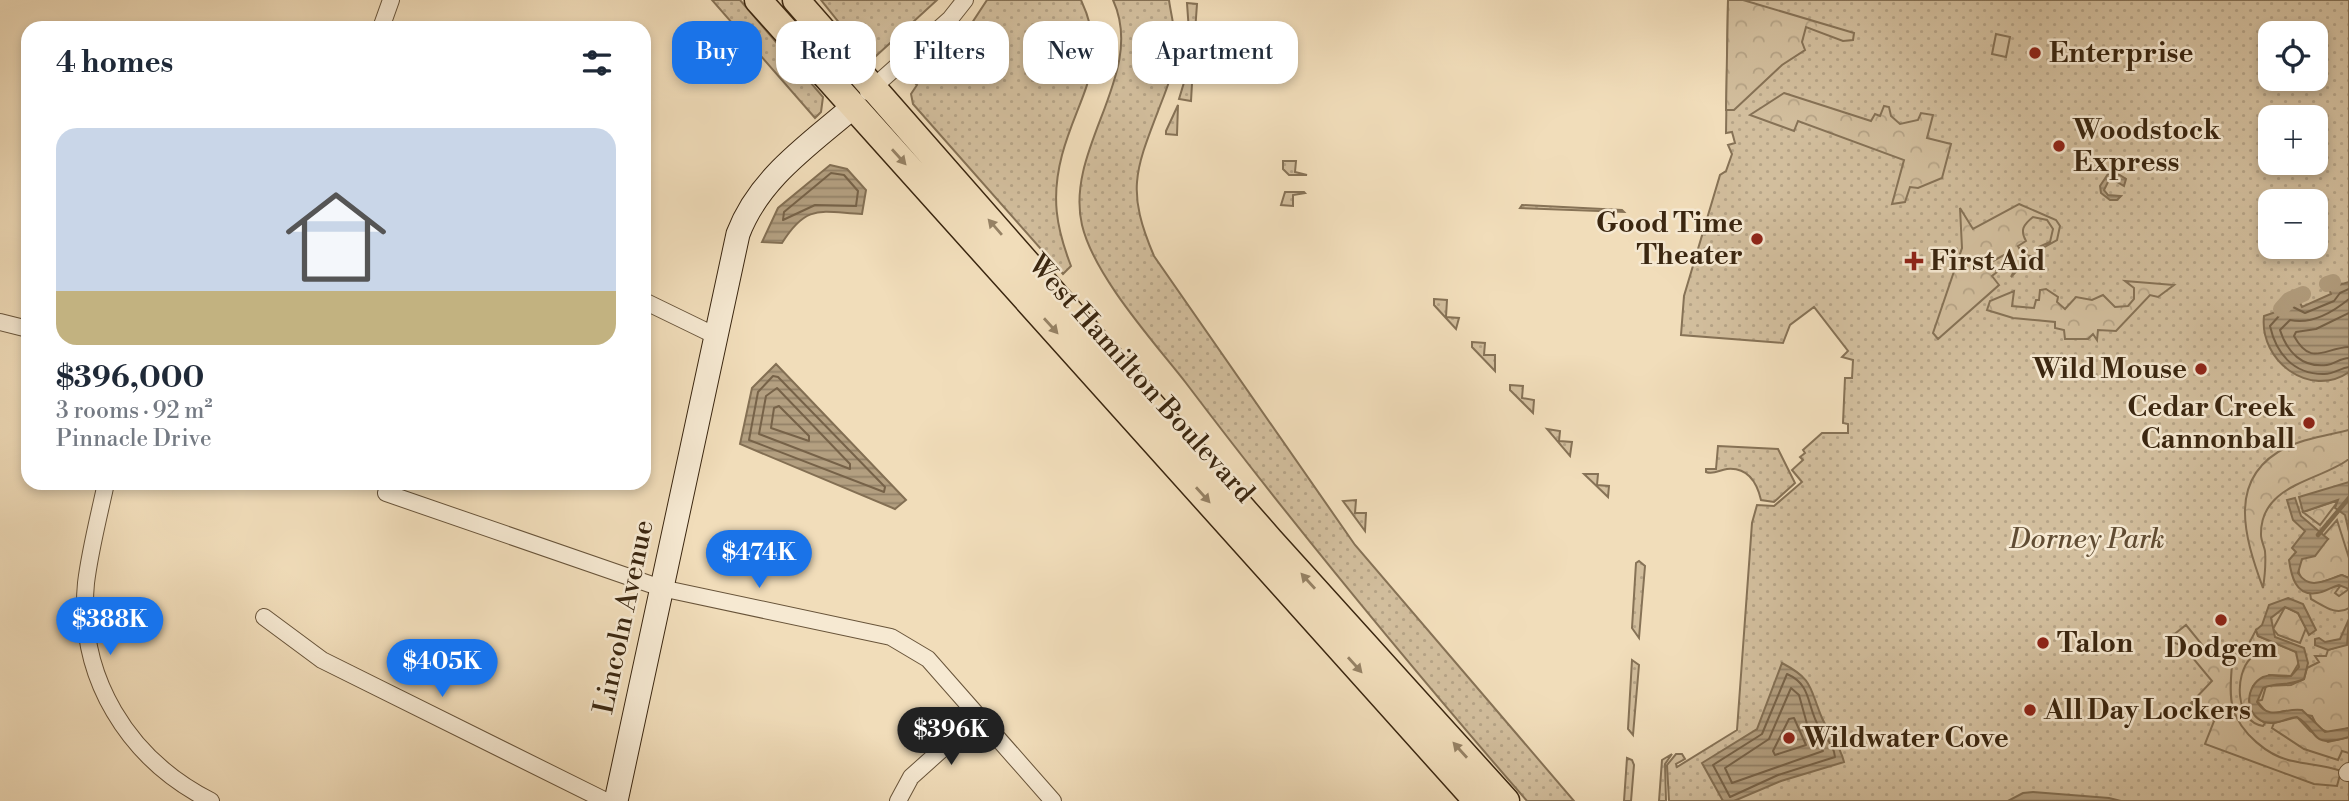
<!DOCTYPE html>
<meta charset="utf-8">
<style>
body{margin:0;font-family:"Libre Bodoni",serif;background:#f2f2f3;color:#1f2937;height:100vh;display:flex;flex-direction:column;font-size:26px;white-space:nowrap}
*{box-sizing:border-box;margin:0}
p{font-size:23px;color:#747a83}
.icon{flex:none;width:38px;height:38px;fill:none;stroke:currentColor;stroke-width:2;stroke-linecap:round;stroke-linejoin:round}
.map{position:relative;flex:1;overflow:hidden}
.panel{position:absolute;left:21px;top:21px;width:630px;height:469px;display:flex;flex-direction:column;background:#fff;border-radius:21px;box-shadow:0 4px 10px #0003}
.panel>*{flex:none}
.top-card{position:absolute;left:672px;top:21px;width:665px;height:63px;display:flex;gap:14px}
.controls{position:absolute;left:2258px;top:21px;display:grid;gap:14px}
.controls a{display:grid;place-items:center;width:70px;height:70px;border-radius:14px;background:#fff;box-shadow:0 4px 10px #0003;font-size:35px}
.price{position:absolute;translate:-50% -60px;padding:0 16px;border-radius:24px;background:#1a73e8;color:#fff;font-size:23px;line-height:46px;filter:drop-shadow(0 2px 4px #0008)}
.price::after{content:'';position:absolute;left:50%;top:42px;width:21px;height:16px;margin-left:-10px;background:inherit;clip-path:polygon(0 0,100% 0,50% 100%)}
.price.active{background:#222;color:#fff}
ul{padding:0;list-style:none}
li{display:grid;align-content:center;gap:14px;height:371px;padding:0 35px}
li+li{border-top:2px solid #e0e1e3}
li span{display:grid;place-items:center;height:217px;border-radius:21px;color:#555}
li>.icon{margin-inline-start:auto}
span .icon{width:126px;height:126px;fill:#fffc;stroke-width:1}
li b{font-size:30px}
h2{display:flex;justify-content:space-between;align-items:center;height:84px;padding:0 35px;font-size:30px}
.tag{padding:0 24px;border-radius:21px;background:#fff;box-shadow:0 4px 10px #0003;font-size:24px;line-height:63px}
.tag.active{background:#1a73e8;color:#fff}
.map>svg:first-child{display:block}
</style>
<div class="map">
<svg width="2349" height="801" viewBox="0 0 2349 801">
<defs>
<pattern id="grass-dots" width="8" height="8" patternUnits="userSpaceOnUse" patternTransform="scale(1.75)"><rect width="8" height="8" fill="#d2be9d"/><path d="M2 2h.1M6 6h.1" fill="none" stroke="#b5a386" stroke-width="1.8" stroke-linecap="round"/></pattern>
<pattern id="forest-crowns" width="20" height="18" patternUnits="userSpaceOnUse" patternTransform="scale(1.75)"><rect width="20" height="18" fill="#d2be9d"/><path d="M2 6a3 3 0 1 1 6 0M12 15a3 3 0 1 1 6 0" fill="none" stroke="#b5a386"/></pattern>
<pattern id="water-rules" width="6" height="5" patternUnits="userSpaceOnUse" patternTransform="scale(1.75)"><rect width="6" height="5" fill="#b39f80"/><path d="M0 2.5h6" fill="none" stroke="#938167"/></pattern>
</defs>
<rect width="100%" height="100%" fill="#f1ddba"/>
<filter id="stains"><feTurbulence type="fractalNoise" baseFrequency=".00286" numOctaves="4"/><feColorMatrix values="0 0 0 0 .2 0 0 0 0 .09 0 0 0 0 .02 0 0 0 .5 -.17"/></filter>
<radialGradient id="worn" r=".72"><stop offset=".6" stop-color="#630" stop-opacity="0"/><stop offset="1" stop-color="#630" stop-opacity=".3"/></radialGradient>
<path fill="url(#grass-dots)" stroke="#867256" stroke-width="2" fill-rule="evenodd" d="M712 0H740L823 97 821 112 815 118Z
M821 0H937L876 56 857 45Z
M987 0H1081C1111 64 1078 95 1062 155 1051 197 1056 227 1071 266L1063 274 913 104 911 94 917 85 914 82 962 38Z
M1113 0H1169C1171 15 1176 33 1176 49 1175 68 1167 88 1160 106 1135 171 1126 190 1154 256L1355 545 1574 801H1527C1409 665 1295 527 1186 383 1154 342 1094 276 1082 225 1064 148 1147 74 1113 0Z
M1728 0H2349V801H1669L1667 765 1676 754H1682L1685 759 1676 764 1677 767 1737 730 1752 523 1757 505 1774 506 1802 482 1792 470 1803 460 1800 457 1805 453 1803 450 1822 433H1848V424L1843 423 1845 378H1852L1853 360 1842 357 1848 351 1814 307 1790 325 1783 343 1681 335 1684 296 1720 175 1726 171 1732 154 1728 145 1735 143 1732 132 1726 133ZM2270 33H2315V79H2270ZM2270 117H2315V163H2270ZM2270 201H2315V247H2270Z
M1187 3 1197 4 1194 46H1190Z
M1189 66H1193L1191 101 1179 99Z
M1178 105 1177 135 1166 134V131Z
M1283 161H1296L1295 172 1307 175H1289L1283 169Z
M1285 192H1304L1305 193 1293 195V206L1281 205Z
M1522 205 1622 210 1624 212 1520 208Z
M1434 299 1447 300 1446 317 1459 318 1456 329 1434 305Z
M1472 342 1485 343 1484 355H1495V371L1472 347Z
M1510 385 1523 386 1522 398 1534 400 1533 413 1510 390Z
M1547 429 1560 431 1559 441 1572 442 1570 456Z
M1718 446 1778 449 1795 483 1774 502 1761 500C1757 483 1748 467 1727 469 1719 470 1714 475 1706 472V469H1716Z
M1584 474H1598L1597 485 1609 486 1608 497Z
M1356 500 1355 513H1366L1365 531 1343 501Z
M1639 561 1645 566 1639 638 1632 628 1636 563Z
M1632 660 1639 665 1633 735 1628 729Z
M1672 754 1665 764 1666 801H1659L1662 760Z
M1627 758 1632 760 1634 765 1631 801H1624Z"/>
<path fill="url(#forest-crowns)" stroke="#867256" stroke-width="2" d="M1728 0H1743L1854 33 1853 40 1843 41 1806 27 1802 42 1805 50 1782 65 1734 110H1726Z
M1784 93 1871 121 1875 114 1880 116 1884 106 1889 107 1891 116 1900 124 1918 120 1921 113 1933 115 1927 138 1951 144 1942 178 1918 188 1910 187 1905 202 1892 204 1904 160 1798 121 1794 131 1750 115Z
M2019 204 2056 220 2060 226 2057 240 2039 250V247L2050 242 2053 229 2047 220 2033 217C2023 225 2020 230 2026 241L2018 246 2023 255 2031 256 2011 277 2013 273 2004 255 1991 262 1997 272 1992 276 1999 285 1938 339 1933 333 1962 248 1960 208 1973 229Z
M2125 281 2174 285 2158 297 2150 295 2116 331 2098 330 2097 340 2093 334 2088 339H2065L2064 330 2055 328V322L2013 318 1987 310 1990 301 2014 291 2012 306 2034 308 2036 300H2039L2040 290 2046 289 2058 297 2057 302 2065 309 2076 297 2092 300 2103 295 2115 307 2128 306 2134 299V288Z
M2349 430V459C2318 482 2260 484 2261 535 2261 540 2264 546 2265 551 2266 564 2265 575 2263 588 2244 536 2226 477 2287 447 2305 438 2329 435 2349 430Z
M2339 500 2320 525 2303 512Z
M2337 520 2349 558V578L2342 575C2327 581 2300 593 2298 567L2302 559 2328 539 2323 536Z
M2341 585 2335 593 2339 596 2349 589V608C2336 616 2324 606 2311 599L2310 593Z
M2285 607 2298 613 2306 628 2300 643 2278 635 2273 629Z
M2186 625 2203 646 2218 651 2232 664C2231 678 2229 695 2233 708 2240 733 2269 757 2293 761 2310 765 2325 765 2341 771L2337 786 2314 784 2205 744 2214 721 2191 703 2212 681 2183 646 2167 640Z
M2256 630 2258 636 2296 652 2300 661 2291 676 2269 675 2253 686 2249 701 2258 718 2265 723 2263 726C2235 722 2234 674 2251 658L2245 651Z
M2349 643V728L2330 733 2318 728 2312 716 2284 711 2273 714 2267 713 2257 701 2262 700 2266 686 2291 685 2304 679 2307 668 2319 662 2315 656H2326L2328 650Z
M2297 717 2310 731 2328 742 2349 737V753L2342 751 2338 760 2304 749 2272 728 2274 723Z"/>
<path fill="#d2be9d" stroke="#867256" stroke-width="2" d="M1996 34 2010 37 2006 57 1992 54Z"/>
<path fill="url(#water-rules)" stroke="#836f53" stroke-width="2" d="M830 165 847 169 866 190 862 214C821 212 807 203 782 243L762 242 778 208Z
M2108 174H2118L2126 179 2124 186 2110 178 2104 190 2108 195 2121 196 2117 200H2110L2101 193 2100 186Z
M2333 282 2335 286 2349 282V372C2310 399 2259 361 2264 316L2276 312 2279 303 2296 294 2302 307 2331 294 2327 284Z
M776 364 906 500 895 509 740 444 752 388Z
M2349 482V532L2345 515 2335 508 2338 500 2303 512 2299 497Z
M2295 498 2301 516 2328 539 2315 556 2302 559 2298 573C2310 591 2325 580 2342 575L2349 578V589L2339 585C2331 587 2325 592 2317 593 2295 597 2291 574 2289 560L2296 552 2292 548 2305 531 2293 520 2287 500Z
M2288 598 2303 604 2316 630 2309 635 2298 613 2285 607 2271 618 2275 637 2304 648 2308 663 2304 679C2288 687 2278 681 2263 688L2257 702C2270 722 2284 707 2302 710L2325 732 2349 728V737C2307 749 2321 731 2297 717 2285 718 2276 726 2264 722 2244 714 2245 686 2263 677 2273 673 2281 678 2291 676L2299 667 2296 652 2258 636 2256 630 2262 625 2269 605Z
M2349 619 2347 645 2328 650 2315 645V639L2319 638 2325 642 2340 639Z
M1782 663C1814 680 1809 687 1822 718 1829 734 1840 744 1844 762L1781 781 1734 801H1723L1702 763 1757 729Z
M2033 792 2109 798 2121 801H2008L2023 793Z"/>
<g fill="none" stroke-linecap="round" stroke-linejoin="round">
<path stroke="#766248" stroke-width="2" d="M831 173 844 175 858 191 856 206 815 205 783 220 784 212Z
M2349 289 2340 293 2334 301 2305 313 2289 305 2270 326C2276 353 2293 374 2323 374 2333 375 2340 368 2349 367
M2349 299C2333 312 2312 325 2290 320L2280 330C2287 352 2302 368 2327 365 2335 364 2340 358 2349 358
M2349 313 2316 329 2296 332 2294 336C2311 367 2324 348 2349 347
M773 376 778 377 885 487 884 492 749 440 758 392Z
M777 388 850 464V469L759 434 766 396Z
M779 406 809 436V441L771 428 774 408Z
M1787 674C1810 684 1807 702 1816 721 1821 734 1834 743 1835 757L1778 775 1730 797 1713 765 1762 734Z
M1791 688 1799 695 1807 724 1823 751 1732 783 1725 768 1769 739Z
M1794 718 1806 745 1775 755 1773 751 1789 719Z"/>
<path stroke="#836f53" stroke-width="4.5" d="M2318 535 2349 498"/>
<path stroke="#b39f80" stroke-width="16" d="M2327 284 2333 282
M2281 309 2289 300 2303 294"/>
<path stroke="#ccb898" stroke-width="16" stroke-dasharray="16 8" stroke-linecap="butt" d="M1915 736 1923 740"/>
<g stroke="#68543a" stroke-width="18">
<path id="street" d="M381 28 391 0
M868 92 950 19 965 0
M644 301 714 335
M0 322 28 329
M106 483C99 516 90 550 86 583 77 677 128 759 211 801
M386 493 661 588 891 637 928 659 1053 801
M264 617 322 660 606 801
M2347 773 2349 771
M898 801 911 777 979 716"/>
</g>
<g stroke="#3a2610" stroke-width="25">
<path id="secondary" d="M616 801 738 234C759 178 809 145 853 107"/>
</g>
<g stroke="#3a2610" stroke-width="29">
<path id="primary" d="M758 0 1477 801
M796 0 1270 540 1506 801"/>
</g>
<use href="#street" stroke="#f6e9d2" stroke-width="16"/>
<use href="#secondary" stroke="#f6e9d2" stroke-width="23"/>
<use href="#primary" stroke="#f1ddba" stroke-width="26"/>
</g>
<defs><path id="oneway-solid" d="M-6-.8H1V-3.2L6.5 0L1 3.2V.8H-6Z" transform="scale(1.75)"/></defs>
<g fill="#968265">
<use href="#oneway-solid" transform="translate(899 157) rotate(48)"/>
<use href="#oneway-solid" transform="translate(995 227) rotate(-131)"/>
<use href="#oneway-solid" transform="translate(1051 326) rotate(48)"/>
<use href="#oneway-solid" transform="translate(1203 495) rotate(48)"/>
<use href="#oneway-solid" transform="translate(1308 581) rotate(-132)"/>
<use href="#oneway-solid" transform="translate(1355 665) rotate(48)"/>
<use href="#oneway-solid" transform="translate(1460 750) rotate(-132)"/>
</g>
<g fill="#8f2418" stroke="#f6e9d2" stroke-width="2.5">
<circle cx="2035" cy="53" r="7"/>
<circle cx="2059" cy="146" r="7"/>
<circle cx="1757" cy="239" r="7"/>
<path d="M1910.5 250.5h7v7h7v7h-7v7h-7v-7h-7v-7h7z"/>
<circle cx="2201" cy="369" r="7"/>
<circle cx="2309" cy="423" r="7"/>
<circle cx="2221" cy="620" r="7"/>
<circle cx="2043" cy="643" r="7"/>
<circle cx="2030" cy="710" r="7"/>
<circle cx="1789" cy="738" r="7"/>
</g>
<g text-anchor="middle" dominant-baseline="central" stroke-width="5" stroke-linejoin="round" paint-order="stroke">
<g font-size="28" font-weight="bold" fill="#3a2610" stroke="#f6e9d2" text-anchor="start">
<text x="2049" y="53">Enterprise</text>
<text x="2073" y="130">Woodstock<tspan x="2073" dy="32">Express</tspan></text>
<text x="1743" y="223" text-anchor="end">Good Time<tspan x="1743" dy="32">Theater</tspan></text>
<text x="1930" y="261">First Aid</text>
<text x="2187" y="369" text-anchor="end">Wild Mouse</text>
<text x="2295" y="407" text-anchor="end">Cedar Creek<tspan x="2295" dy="32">Cannonball</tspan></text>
<text x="2057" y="643">Talon</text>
<text x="2221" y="648" text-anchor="middle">Dodgem</text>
<text x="2044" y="710">All Day Lockers</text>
<text x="1803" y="738">Wildwater Cove</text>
</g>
<g font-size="28" fill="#3a2610" stroke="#f6e9d2">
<text transform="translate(1141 379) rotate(48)">West Hamilton Boulevard</text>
<text transform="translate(624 617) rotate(-78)">Lincoln Avenue</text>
</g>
<g font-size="28" font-style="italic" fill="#604c33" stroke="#f6e9d2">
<text x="2087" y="539">Dorney Park</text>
</g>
</g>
<rect width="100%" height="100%" filter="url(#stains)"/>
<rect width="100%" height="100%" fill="url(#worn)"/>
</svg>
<div class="controls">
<a><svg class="icon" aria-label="locate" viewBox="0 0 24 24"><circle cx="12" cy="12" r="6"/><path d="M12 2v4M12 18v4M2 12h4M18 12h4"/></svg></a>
<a>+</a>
<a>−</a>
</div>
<b class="price" style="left:759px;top:590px">$474K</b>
<b class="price" style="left:110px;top:657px">$388K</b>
<b class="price" style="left:442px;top:699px">$405K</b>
<b class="price active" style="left:951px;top:767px">$396K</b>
<div class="top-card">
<a class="tag active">Buy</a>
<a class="tag">Rent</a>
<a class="tag">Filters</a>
<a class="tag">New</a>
<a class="tag">Apartment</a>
</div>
<section class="panel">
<h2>4 homes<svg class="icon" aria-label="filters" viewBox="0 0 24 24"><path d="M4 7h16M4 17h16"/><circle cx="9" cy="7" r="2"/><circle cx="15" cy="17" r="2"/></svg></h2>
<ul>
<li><span style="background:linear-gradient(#c9d6e8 75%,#c2b280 0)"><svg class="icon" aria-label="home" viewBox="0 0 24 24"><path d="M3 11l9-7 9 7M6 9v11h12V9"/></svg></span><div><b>$396,000</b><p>3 rooms · 92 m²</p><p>Pinnacle Drive</p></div></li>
</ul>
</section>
</div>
